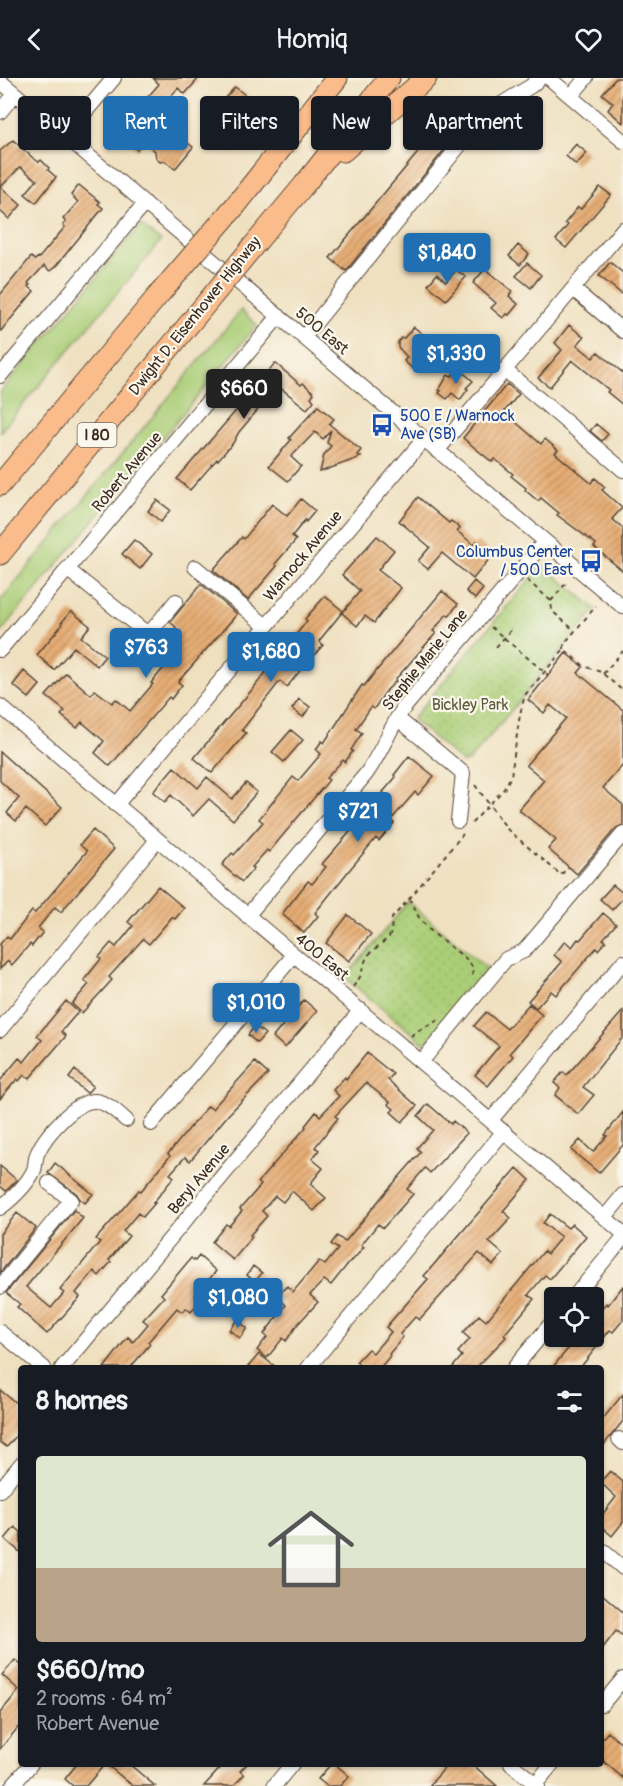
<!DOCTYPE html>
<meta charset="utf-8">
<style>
body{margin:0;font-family:Pangolin,sans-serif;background:#20242c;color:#f1f3f6;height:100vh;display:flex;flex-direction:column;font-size:22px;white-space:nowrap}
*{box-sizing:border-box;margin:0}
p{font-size:20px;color:#9ea1a6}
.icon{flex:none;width:33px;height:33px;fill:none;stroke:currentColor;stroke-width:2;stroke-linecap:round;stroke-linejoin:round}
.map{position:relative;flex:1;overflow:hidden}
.drawer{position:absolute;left:18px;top:1287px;width:586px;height:402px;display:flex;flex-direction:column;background:#171b24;border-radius:6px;box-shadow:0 2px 4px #0004}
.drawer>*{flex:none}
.guide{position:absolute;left:18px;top:18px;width:588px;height:54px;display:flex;gap:12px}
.buttons{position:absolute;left:544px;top:1209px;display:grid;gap:12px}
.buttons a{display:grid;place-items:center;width:60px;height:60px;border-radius:6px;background:#171b24;box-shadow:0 2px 4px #0004;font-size:30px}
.price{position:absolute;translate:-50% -51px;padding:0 14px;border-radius:6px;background:#1f6fb2;color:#fff;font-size:20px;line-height:39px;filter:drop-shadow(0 2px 3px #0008)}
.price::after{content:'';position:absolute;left:50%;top:36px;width:18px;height:14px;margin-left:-9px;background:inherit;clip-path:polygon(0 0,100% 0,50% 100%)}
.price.active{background:#222;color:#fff}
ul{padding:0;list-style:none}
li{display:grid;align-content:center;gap:12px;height:318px;padding:0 18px}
li span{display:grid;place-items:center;height:186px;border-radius:6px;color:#555}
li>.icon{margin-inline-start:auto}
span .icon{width:108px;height:108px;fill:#fffc;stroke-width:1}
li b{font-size:26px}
h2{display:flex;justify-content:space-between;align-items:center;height:72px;padding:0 18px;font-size:26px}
.pill{padding:0 21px;border-radius:6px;background:#171b24;box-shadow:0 2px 4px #0004;font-size:21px;line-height:54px}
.pill.active{background:#1f6fb2;color:#fff}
header{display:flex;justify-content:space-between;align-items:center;height:78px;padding:0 18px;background:#171b24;font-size:27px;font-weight:600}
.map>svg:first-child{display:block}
</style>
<header><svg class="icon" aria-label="back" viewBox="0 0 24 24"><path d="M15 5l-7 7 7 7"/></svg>Homiq<svg class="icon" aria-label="heart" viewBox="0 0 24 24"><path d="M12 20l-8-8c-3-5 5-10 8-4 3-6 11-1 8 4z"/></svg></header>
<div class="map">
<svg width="623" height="1708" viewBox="0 0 623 1708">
<defs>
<pattern id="park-dots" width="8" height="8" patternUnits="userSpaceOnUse" patternTransform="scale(1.5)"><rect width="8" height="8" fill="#aace77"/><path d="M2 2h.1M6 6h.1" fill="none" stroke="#93b166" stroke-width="1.8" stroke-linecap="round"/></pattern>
<pattern id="building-hatch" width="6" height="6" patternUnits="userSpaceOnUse" patternTransform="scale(1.5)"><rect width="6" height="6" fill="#e7ae76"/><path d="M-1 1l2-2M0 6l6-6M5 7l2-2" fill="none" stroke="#bc8e60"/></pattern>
</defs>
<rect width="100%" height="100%" fill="#fbf7ec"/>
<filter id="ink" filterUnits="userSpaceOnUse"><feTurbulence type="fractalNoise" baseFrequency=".0167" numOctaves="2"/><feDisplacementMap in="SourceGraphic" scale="12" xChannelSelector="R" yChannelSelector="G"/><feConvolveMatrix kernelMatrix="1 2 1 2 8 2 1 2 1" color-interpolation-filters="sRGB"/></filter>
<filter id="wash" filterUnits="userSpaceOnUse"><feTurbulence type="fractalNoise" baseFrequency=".008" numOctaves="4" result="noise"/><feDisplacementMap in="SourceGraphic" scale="24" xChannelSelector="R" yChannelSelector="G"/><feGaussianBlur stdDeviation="1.35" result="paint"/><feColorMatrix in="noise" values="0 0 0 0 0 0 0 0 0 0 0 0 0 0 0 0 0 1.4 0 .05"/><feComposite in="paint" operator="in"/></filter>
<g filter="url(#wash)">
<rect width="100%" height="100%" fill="#efe0c0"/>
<path fill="#aace77" stroke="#727c4a" stroke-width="1.5" d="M141 147 161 163 0 354V314Z
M241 232 257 247 0 555V523Z"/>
<path fill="url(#park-dots)" stroke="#727c4a" stroke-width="1.5" d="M541 488H544L596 531 469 683 463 685 414 643 413 640Z
M408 824 488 891 426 967 345 900Z"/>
<g id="blocks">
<path fill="url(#building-hatch)" d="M153 0H199L185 16 178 10 144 49 165 66 174 54 193 69 175 91 165 83 160 84 156 80 155 73 144 63 137 72 118 56 122 51 121 50 159 6Z
M616 0H623V45L608 32 613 25 602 16Z
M235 9 249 20 239 32 225 20Z
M431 59 445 71 346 193 330 180Z
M13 62 33 80 39 84 41 82 49 90 48 92 56 99 36 125 25 116 37 102 20 89 1 109 21 127 9 141 0 133V73Z
M576 66 587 75 576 87 566 78Z
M79 107 100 124 98 126 103 130 56 188 50 193 44 188 28 205 30 207 28 208 34 213 0 254V217L31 179 35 182 38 179 39 180 65 149 63 147 66 144 63 141 78 124 71 117Z
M600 109 611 117 566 170 556 162 568 147 565 145 578 129 581 131Z
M518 167 529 176 520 187 509 178Z
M610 184 623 195V217L599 198Z
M527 185 541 197 531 210 516 198Z
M485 191 512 213 509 218 518 226 509 237 507 236 503 240 491 230 496 225 473 205Z
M456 192 466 199 446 222 428 207 437 196 446 204Z
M569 247 584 259 577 267 593 280 598 274 623 295V327L607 314 609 312 572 282 550 309 538 300 562 272 555 265Z
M414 249 433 265 412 290 404 283 407 279 398 269V264L401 260H404Z
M275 285 301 307 303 305 314 315 311 319 314 323 307 331 278 308 239 354 233 365 218 382 217 381 190 412 177 401 241 327 239 326 261 300 262 301Z
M458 290 473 303 466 310 468 311 460 322 452 315 447 321 439 315 441 313 439 312 448 297 452 298Z
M507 306 519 316 504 334 541 366 545 361 558 372 555 375 591 405 595 400 605 409 602 412 622 430 612 441 623 450V493L594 469 596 466 557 437 559 435 541 420 538 423 525 412 526 410 511 398 513 396 495 381 492 384 463 360Z
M318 328 334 341 329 346 361 372 357 377 361 379 320 394 324 377 331 368 327 365 331 352 323 361 315 354 291 379 301 388 288 403 269 388 291 362 289 360Z
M596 346 608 356 602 363 590 353Z
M418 419 449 445 451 443 460 450 457 453 474 467 477 463 488 472 485 476 490 480 473 501 442 475 428 491 418 483 430 469 399 443Z
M301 421 315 433 306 444 305 442 292 458 296 462 275 486 277 488 248 522 213 492 242 459 244 461 272 426 287 438Z
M157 422 170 432 161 444 148 433Z
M377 458 394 472 378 492 401 510 374 545 365 538 357 548 342 535 360 513 342 497Z
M134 462 152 476 140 491 122 476Z
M474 503 483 511 475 521 466 513Z
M201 506 237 536 178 604 182 607 171 621 169 619 110 688 95 675 104 663 82 644 77 650 61 637 65 633 46 618 66 595 91 617 95 612 112 625 116 621 130 633 153 606 151 605 173 579 169 575 178 563 170 556 176 549 170 544Z
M442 513 458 526 449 538 447 536 433 553 436 555 395 602 396 603 386 613 374 631 371 629 356 651 362 655 351 672 353 673 345 684 343 682 326 700 329 702 269 774 267 772 252 789 254 790 242 804 222 787 232 775 234 777 263 744 259 741 293 699 298 703 321 676 316 671 322 663 324 665 362 607 364 608Z
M325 518 343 533 319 563 323 567 312 580 311 579 287 609 280 603 242 652 246 655 212 695 194 680 251 613 307 543 305 541Z
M71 533 90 548 81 559 105 578 97 588 74 569 54 592 37 577 62 547 61 545Z
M566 575 583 589 578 595 623 632V687L603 710 623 727V747L616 750 577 796 548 771 556 762 519 732 544 702 526 687 566 640 550 627 544 635 528 622Z
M24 593 40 607 29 620 13 607Z
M299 621 310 629 303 639 292 631Z
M291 652 303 662 284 684 272 674Z
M0 674 62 729 45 748 26 731 16 743 7 735 19 720 0 703Z
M409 678 434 698 418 717 415 714 391 742 394 745 379 763 376 760 351 790 315 835 318 838 304 855 282 836 308 803 312 806 326 789 322 786 384 715 383 714 396 699 394 697Z
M174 689 198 710 207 699 232 721 246 705 257 714 233 742 209 721 193 738 171 717 165 724 153 714Z
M93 752 114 771 61 834 55 829 38 850 43 854 32 868 30 866 12 887 8 883 0 891V866L7 858 10 861 32 833 35 835 58 808 87 773 80 767Z
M613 807 623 815V820L612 832 600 821Z
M158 808 184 830 175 841 172 839 149 866 143 861 109 899 112 902 82 935 72 926 89 906 84 902 101 881 99 879 111 865 116 869 133 848 128 844Z
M603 835 616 846 603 861 606 863 598 872 596 870 556 917 551 913 536 930 528 923 562 884 554 877 565 863 572 869 578 861 580 862Z
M348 837 371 856 349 883 326 865Z
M304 922 317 933 285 970 273 959Z
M66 923 78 934 61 954 66 958 29 1001 24 997 19 1003 17 1001 0 1021V1003L19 980 24 984 42 962 37 958Z
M529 926 542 937 510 975 513 978 488 1008 475 997 499 968 474 948 486 934 507 951Z
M623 933V959L583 1009 594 1017 578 1036 555 1017 560 1010 554 1005 563 994 567 997Z
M255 948 265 956 257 965 248 957Z
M367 975 393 996 388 1002 417 1028 402 1044 391 1034 394 1031 388 1026 390 1024 366 1005 335 1038 338 1040 315 1069 319 1072 312 1081 323 1090 310 1106 326 1120 314 1133 292 1113 283 1124 275 1118 262 1133 267 1138 250 1157 252 1159 233 1182 212 1164 226 1146 229 1148 242 1133 240 1131 261 1107 258 1104 306 1049 305 1048 316 1034 320 1038 339 1018 333 1012 345 999 346 1001Z
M255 984 268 996 228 1037 190 1083 185 1079 170 1096 174 1099 153 1125H155L143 1139 138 1135 123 1153 129 1158 109 1182 111 1184 99 1198 94 1193 76 1215 80 1219 47 1256 17 1229 20 1226 6 1215 74 1132 83 1140 26 1209 51 1230 64 1215 60 1212 100 1164 96 1161 139 1112 141 1113 170 1078 168 1076 208 1028 212 1031Z
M75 992 93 1008 87 1015 69 1000Z
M428 1026 451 1046 453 1043 467 1055 430 1095 425 1090 407 1111 413 1116 383 1150 378 1146 361 1167 364 1169 352 1183 351 1182 331 1207 324 1202 310 1217 318 1224 297 1247 286 1263 283 1260 267 1280 257 1272 267 1259 264 1256 286 1227 277 1219 287 1208 293 1214 319 1183 325 1187 338 1171 331 1166 337 1158 345 1164 385 1115 421 1074 417 1070 433 1052 418 1038Z
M623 1034V1067L599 1095 571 1072 580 1062 593 1074 607 1058 605 1057Z
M55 1085 93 1116 85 1125 80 1121 76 1115 48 1095Z
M0 1088 17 1102 6 1113 0 1108Z
M517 1090 530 1102 503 1133 511 1140 489 1164 503 1176 493 1187 479 1175 419 1242 415 1239 400 1256 403 1259 389 1276 390 1278 380 1290H363L356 1284 368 1271 373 1275 391 1254 386 1249 428 1201 424 1198Z
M17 1135 36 1150 0 1195V1156Z
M550 1136 568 1150 572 1146 586 1158 550 1201 545 1197 528 1217 534 1221 504 1257 506 1259 476 1290H452L462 1278 458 1274 470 1261 463 1255 479 1237 486 1243 544 1173 547 1176 561 1159 543 1145Z
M199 1178 216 1193 195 1218 200 1223 191 1234 186 1230 182 1234 177 1230 148 1264 150 1266 130 1290H104L128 1259 133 1264 148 1246 143 1242 164 1219 161 1216 191 1180 195 1183Z
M253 1188 262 1195 255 1204 247 1197Z
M623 1208V1242L613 1254 610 1252 580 1290H552L577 1260 582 1265 588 1258H594V1251L600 1244 594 1239 606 1225 608 1227Z
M237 1242 247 1250 240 1260 229 1252Z
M259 1276 277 1290H247Z
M0 1312 21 1329V1352L7 1369 0 1364Z
M623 1316V1343L602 1369V1342Z
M610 1393 623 1404V1444L612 1458 602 1449V1437L616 1419 602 1406V1402Z
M15 1449 21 1454V1475L5 1461Z
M602 1516 623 1534V1558L616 1553 602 1571Z
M15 1582 21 1587V1646L0 1671V1635L19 1612 2 1597Z
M608 1654 623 1667V1700L602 1682V1661Z
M77 1686H105L86 1708H73L65 1701Z
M106 1686H129L155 1708H133Z
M224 1686H247L240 1693 244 1697 233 1708H204Z
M331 1686H335L349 1698 340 1708H327L318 1701Z
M448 1686H472L497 1708H429Z"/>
</g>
</g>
<g filter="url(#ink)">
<use href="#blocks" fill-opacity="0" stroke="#564536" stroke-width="1.5"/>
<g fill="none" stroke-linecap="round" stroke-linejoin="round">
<g stroke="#564536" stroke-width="16">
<path id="minor" d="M549 0 623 63
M0 3 623 529
M571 18 586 0
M0 34 15 16
M65 58 114 0
M573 211 623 253
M304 259 485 36 531 8 540 0
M505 292 623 392
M0 298 145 125
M437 373 623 151
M195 489 266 548
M67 491 145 554 153 551 176 523
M0 572 279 238
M0 628 623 1155
M397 640 463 695 458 743
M116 727 424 361
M247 838 366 696C381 675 389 652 403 631L545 463
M0 952 157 762
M422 983 506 881 524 873 623 756
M491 1042 623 884
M151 1046 294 877
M0 1130C13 1120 27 1107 34 1092 36 1086 35 1079 38 1074 45 1058 76 1022 95 1023 107 1024 118 1035 126 1042
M605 1139 623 1117
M0 1209 71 1122 49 1105
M573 1220 623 1160
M0 1254 44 1290
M62 1290 361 932
M308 1290 504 1053
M514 1290 555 1241
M619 1361 623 1365
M0 1412 21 1386
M602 1472 623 1490
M602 1626 623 1601
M511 1686 538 1708
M12 1708 31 1686
M274 1708 292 1686
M534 1708 552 1686"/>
</g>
<g stroke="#564536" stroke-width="23">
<path id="highway" d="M343 73 426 0
M236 127 337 0
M264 155 304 107 389 0
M0 407 161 214
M0 476 195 239"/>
</g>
<path stroke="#564536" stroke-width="2" stroke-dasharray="4.5 4.5" stroke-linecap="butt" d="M527 502 551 523 552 533 575 553
M551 523 567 504
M491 549 548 597
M496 569 512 551
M564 571V566L596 528
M603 596 623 573
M475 707 508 752 561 797 568 789
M472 745 504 711 511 698 520 636 525 617 564 571 584 588 601 594 623 613
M409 821 463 756
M353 909 360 899 367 878 389 859 391 855 392 840 409 821C415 826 415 835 421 842 433 858 453 870 469 883L473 891 472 901
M411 958C419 950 429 948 438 942"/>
<use href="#minor" stroke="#fff" stroke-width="14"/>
<use href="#highway" stroke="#fabc8b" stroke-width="21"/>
<g stroke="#564536" stroke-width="23" stroke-linecap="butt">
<path id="highway-bridge" d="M161 214 236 127
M195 239 264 155"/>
</g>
<use href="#highway-bridge" stroke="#fabc8b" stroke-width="21"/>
</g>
</g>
<defs>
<g id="bus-bare" transform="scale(1.8)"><path d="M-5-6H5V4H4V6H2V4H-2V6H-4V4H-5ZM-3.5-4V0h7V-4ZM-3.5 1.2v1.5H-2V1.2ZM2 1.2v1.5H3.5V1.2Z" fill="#1a4fb4" stroke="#fbf7ec" stroke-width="2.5" paint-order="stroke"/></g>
</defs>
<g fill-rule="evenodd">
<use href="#bus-bare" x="382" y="347"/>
<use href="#bus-bare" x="591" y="483"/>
</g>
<g text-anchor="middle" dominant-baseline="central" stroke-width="4.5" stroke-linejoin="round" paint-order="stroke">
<rect fill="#fbf7ec" stroke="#75685c" stroke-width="1.5" x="77.5" y="345" width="39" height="24" rx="4.5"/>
<g font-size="15" font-weight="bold" fill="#3b2a1e">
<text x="97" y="357">I 80</text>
</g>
<g font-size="16" fill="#3b2a1e" stroke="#fbf7ec">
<text transform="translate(195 238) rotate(-51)">Dwight D. Eisenhower Highway</text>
<text transform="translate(322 253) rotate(40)">500 East</text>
<text transform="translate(127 394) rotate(-50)">Robert Avenue</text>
<text transform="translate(303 478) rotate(-50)">Warnock Avenue</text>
<text transform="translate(425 582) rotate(-51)">Stephie Marie Lane</text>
<text transform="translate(322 879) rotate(40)">400 East</text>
<text transform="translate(199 1101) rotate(-50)">Beryl Avenue</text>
</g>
<g font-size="16" fill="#164399" stroke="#fbf7ec" text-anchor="start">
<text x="400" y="338">500 E / Warnock<tspan x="400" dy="18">Ave (SB)</tspan></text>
<text x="573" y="474" text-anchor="end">Columbus Center<tspan x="573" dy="18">/ 500 East</tspan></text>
</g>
<g font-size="16" fill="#5c5b39" stroke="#fbf7ec">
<text x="470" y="627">Bickley Park</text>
</g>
</g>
</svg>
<div class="buttons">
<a><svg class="icon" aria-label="locate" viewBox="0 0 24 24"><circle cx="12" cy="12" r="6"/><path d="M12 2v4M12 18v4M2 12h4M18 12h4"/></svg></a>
</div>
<b class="price" style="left:447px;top:206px">$1,840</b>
<b class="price" style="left:456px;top:307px">$1,330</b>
<b class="price active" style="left:244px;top:342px">$660</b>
<b class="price" style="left:146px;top:601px">$763</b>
<b class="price" style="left:271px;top:605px">$1,680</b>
<b class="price" style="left:358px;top:765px">$721</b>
<b class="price" style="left:256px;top:956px">$1,010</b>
<b class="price" style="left:238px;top:1251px">$1,080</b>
<div class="guide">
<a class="pill">Buy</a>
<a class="pill active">Rent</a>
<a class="pill">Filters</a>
<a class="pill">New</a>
<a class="pill">Apartment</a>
</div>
<section class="drawer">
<h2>8 homes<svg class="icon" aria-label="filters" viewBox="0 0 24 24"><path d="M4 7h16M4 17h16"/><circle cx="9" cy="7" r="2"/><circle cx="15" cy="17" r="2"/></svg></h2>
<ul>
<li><span style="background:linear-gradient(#dfe7d0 60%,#b9a48a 0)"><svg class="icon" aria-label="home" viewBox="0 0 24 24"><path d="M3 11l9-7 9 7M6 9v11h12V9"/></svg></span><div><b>$660/mo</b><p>2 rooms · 64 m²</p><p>Robert Avenue</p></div></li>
</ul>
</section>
</div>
